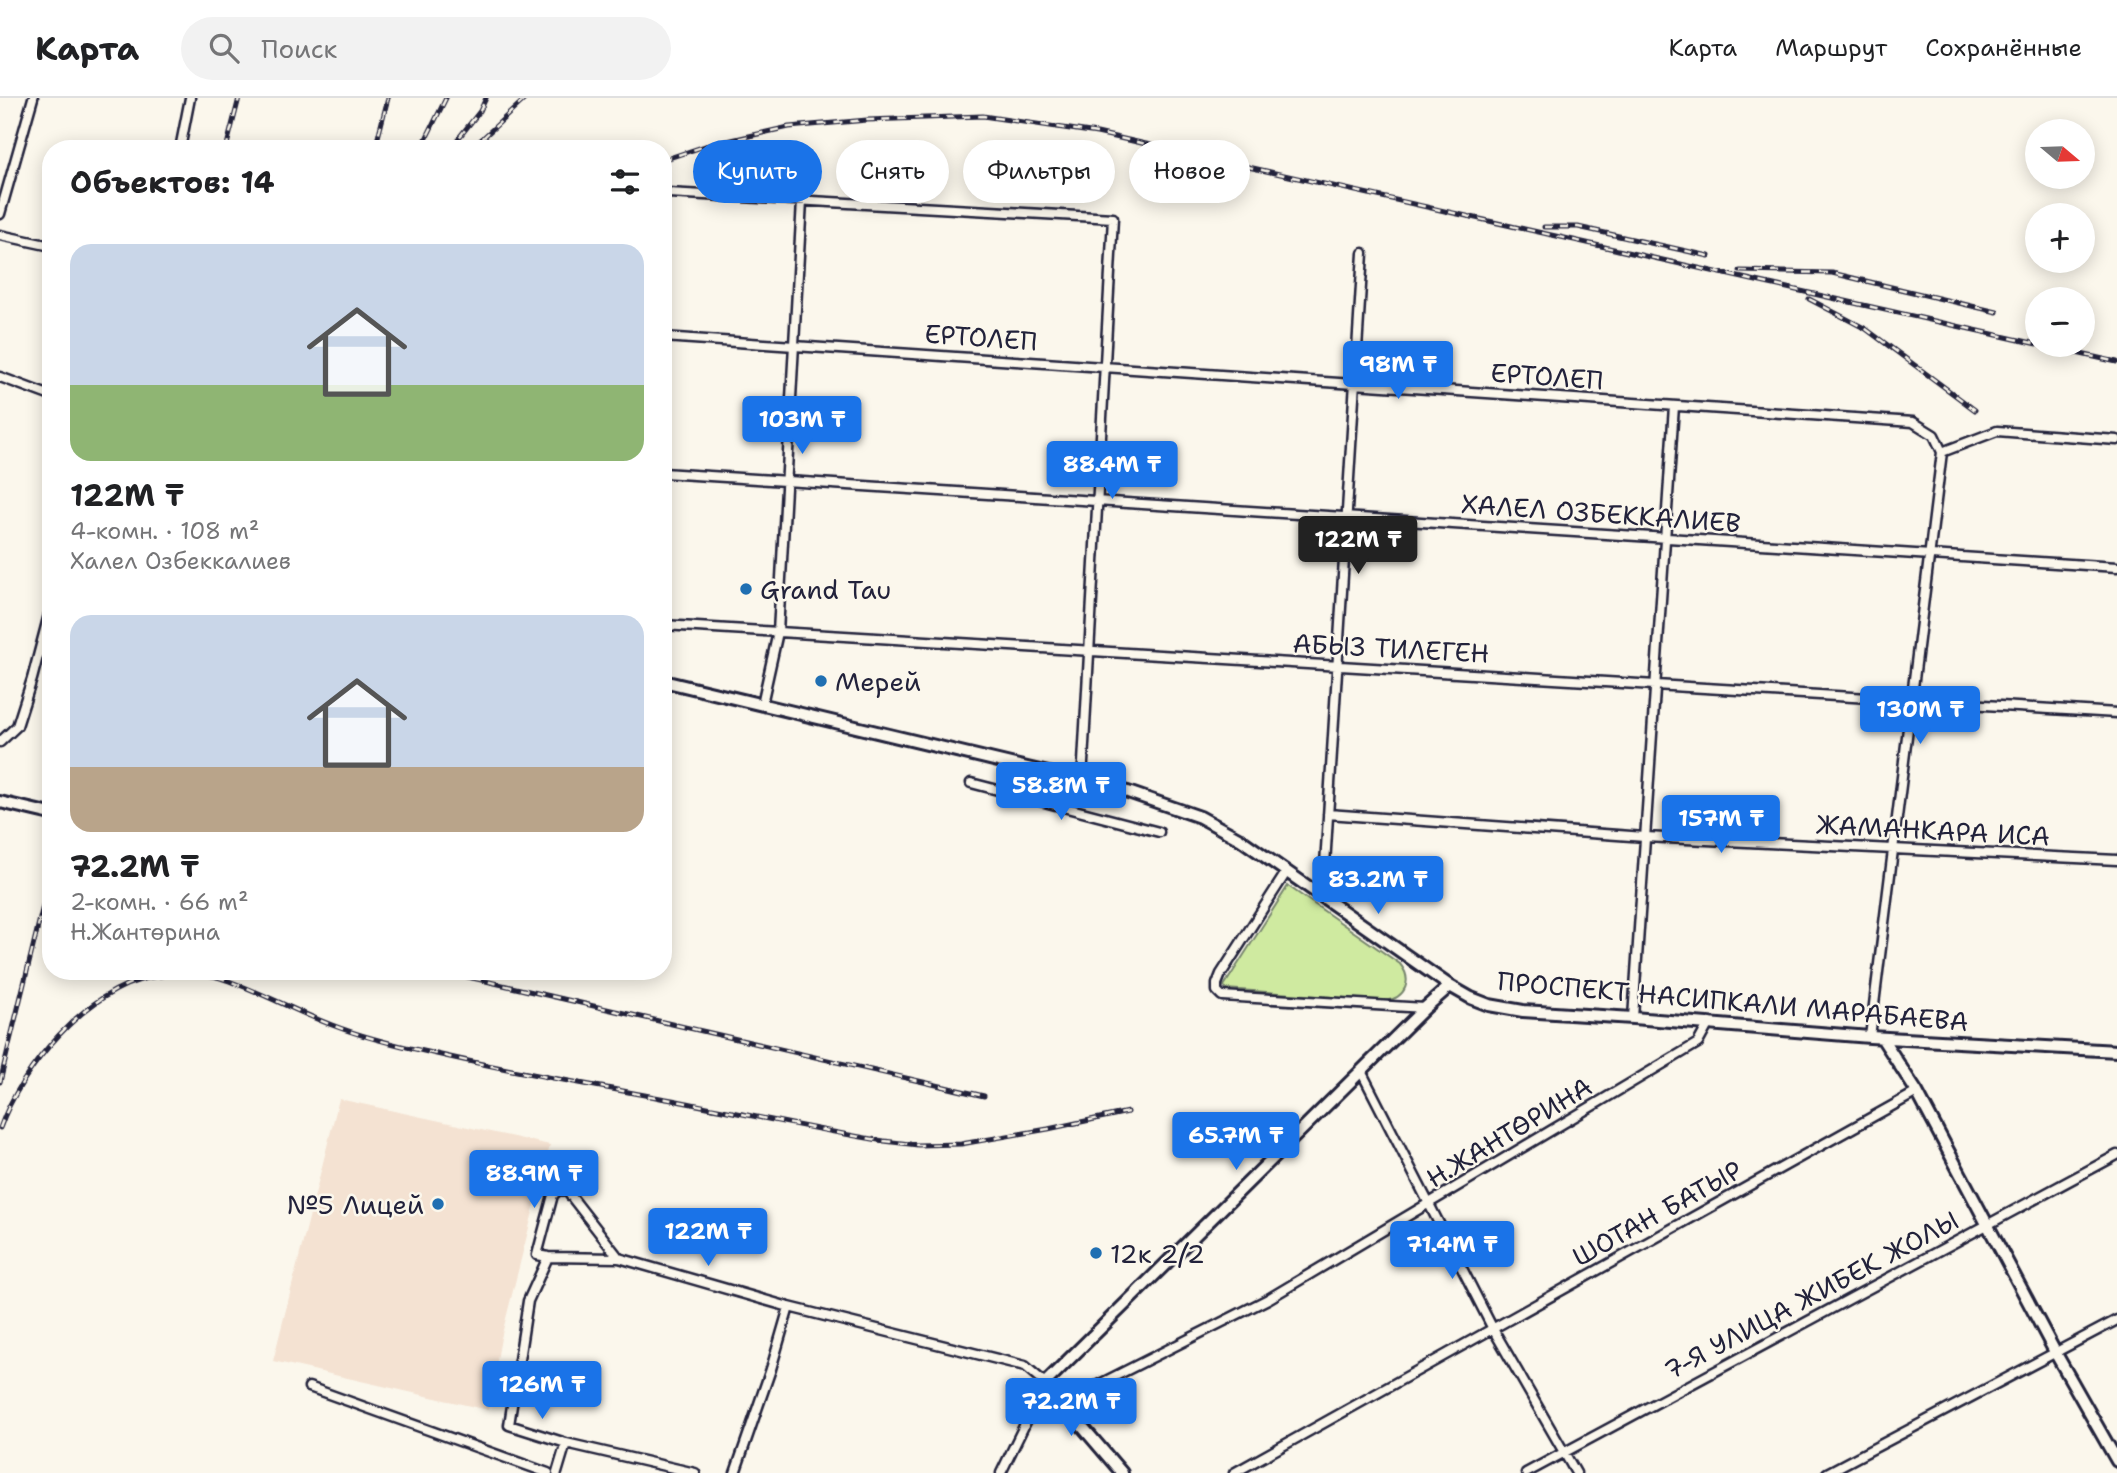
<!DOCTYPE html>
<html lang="ru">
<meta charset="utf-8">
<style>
body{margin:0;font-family:"Shantell Sans",sans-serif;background:#f2f2f2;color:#202124;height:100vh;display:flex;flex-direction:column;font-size:26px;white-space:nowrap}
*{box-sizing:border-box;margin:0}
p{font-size:23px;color:#757577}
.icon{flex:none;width:38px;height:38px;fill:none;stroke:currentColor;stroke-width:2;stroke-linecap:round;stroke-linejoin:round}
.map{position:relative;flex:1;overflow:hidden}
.details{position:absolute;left:42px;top:42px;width:630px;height:840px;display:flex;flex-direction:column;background:#fff;border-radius:28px;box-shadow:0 4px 18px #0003}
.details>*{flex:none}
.top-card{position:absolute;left:693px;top:42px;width:665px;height:63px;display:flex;gap:14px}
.needle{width:46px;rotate:109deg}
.fabs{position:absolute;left:2025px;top:21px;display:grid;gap:14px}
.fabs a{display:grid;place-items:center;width:70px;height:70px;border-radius:50%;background:#fff;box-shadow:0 4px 18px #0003;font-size:35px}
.price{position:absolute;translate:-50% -60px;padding:0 16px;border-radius:7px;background:#1a73e8;color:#fff;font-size:23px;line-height:46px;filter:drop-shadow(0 2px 4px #0008)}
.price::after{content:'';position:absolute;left:50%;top:42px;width:21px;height:16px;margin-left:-10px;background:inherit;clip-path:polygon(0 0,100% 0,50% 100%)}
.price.current{background:#222;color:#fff}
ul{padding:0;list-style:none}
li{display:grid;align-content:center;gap:14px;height:371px;padding:0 28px}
li span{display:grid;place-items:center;height:217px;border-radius:21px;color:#555}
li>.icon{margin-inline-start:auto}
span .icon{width:126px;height:126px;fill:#fffc;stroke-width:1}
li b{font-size:30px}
h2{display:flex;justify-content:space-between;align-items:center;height:84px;padding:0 28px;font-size:30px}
.tag{padding:0 24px;border-radius:32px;background:#fff;box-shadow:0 4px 18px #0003;font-size:24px;line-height:63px}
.tag.current{background:#1a73e8;color:#fff}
header{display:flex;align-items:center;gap:42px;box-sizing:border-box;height:98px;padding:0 35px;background:#fff;border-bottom:2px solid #e0e0e0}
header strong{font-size:33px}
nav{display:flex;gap:38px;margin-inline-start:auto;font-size:24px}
.search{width:490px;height:63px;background:#f2f2f2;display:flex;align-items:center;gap:18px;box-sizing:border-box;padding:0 24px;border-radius:38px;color:#757577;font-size:26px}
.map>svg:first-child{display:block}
</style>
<header>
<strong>Карта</strong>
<div class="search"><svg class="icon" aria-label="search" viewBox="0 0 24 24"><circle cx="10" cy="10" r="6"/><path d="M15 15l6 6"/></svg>Поиск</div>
<nav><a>Карта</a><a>Маршрут</a><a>Сохранённые</a></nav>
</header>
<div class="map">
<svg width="2117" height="1375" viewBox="0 0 2117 1375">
<rect width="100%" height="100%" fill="#fbf7ec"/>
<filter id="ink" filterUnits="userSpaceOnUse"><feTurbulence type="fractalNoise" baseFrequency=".0143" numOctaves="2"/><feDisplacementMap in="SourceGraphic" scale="14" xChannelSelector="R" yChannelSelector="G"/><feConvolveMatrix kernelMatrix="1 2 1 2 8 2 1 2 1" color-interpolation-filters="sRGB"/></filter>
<g filter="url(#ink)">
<path fill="#f4e2d2" d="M339 1001 550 1047 501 1240 488 1312 273 1263Z"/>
<path fill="#cfeaa0" stroke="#78866e" stroke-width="2" d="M1288 788 1400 866C1413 882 1406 900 1385 903L1226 891 1224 888Z"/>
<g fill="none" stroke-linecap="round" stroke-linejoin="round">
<g stroke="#22223b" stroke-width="13">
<path id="street" d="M180 51 190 0
M663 97 668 95 1113 120 1082 683
M0 116 33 0
M0 137 51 148
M663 239 1913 324 1934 337 1942 354 1997 333 2117 342
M0 279 51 298
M663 375 2117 469
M663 527 2117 615
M762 606 778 534 802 103
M0 644 17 628 32 581 51 509
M971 685 1159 734
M1328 716 1645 739 2117 762
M1287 773 1221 876 1217 886V893L1222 898 1425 910
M1323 799 1363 155
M1633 920 1674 308
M1870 939 1942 354
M1361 973 1493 1231 1576 1375
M548 1159 528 1203 509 1327 566 1345 695 1375
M619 1160 567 1093 559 1092 553 1097 537 1157 548 1159 619 1160 789 1209
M309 1289 548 1375
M1062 1305 1268 1201 1698 945 1709 925
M557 1375 566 1345
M735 1375 771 1271 789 1209 1025 1268 1045 1285 1001 1375
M1234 1375 1917 994
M1526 1375 2117 1057
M1827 1375 2117 1222"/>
</g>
<g stroke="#22223b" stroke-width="16">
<path id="secondary" d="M663 583 1128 694 1200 719 1240 741 1450 888 1471 900 1489 907 1523 913 1633 920 1870 939 2117 953
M0 704 51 716
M1882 940 1917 994 2055 1254 2117 1363
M1122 1375 1045 1285 1425 910 1450 888"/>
</g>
<use href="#street" stroke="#fbf7ec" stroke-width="8"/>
<use href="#secondary" stroke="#fbf7ec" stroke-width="10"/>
<g stroke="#22223b" stroke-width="5">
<path id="rail" d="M226 51 239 0
M375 51 388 0
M421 51 446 0
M450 51 480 13 486 0
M471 51 526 0
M663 62 705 48 789 29 867 22 983 18 1097 35 2037 246
M1544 129H1578L1709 158
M1740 173 1832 175 1997 214
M1809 201 1866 231 1975 312
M2040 247 2117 264
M442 873 984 998
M0 984 51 775
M0 1030C21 970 87 891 152 879 171 876 202 874 220 880 258 892 294 913 332 927 363 939 396 947 428 954 512 974 598 988 682 1004 750 1017 817 1032 884 1043L918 1047 961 1046 1048 1031 1128 1014"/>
</g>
<use href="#rail" stroke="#fbf7ec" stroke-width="2.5" stroke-dasharray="8" stroke-linecap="butt"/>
</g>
</g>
<g fill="#1f6fb2" stroke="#fbf7ec" stroke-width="2.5">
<circle cx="746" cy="491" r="7"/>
<circle cx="821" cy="583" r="7"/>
<circle cx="438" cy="1106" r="7"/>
<circle cx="1096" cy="1155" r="7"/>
</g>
<g text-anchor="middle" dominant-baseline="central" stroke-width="5" stroke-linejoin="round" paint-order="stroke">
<g font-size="26" fill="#22223b" stroke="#fbf7ec">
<text transform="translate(981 239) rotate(4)">ЕРТОЛЕП</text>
<text transform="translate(1547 278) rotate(4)">ЕРТОЛЕП</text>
<text transform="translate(1601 415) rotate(4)">ХАЛЕЛ ОЗБЕККАЛИЕВ</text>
<text transform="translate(1391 550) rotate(3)">АБЫЗ ТИЛЕГЕН</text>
<text transform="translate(1933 732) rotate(3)">ЖАМАНКАРА ИСА</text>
<text transform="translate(1733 903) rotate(5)">ПРОСПЕКТ НАСИПКАЛИ МАРАБАЕВА</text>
<text transform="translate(1509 1034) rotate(-31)">Н.ЖАНТӨРИНА</text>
<text transform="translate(1657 1115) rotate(-29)">ШОТАН БАТЫР</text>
<text transform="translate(1811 1197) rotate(-28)">7-Я УЛИЦА ЖИБЕК ЖОЛЫ</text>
</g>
<g font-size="26" fill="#22223b" stroke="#fbf7ec" text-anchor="start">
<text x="760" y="491">Grand Tau</text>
<text x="835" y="583">Мерей</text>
<text x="424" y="1106" text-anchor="end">№5 Лицей</text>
<text x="1110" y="1155">12к 2/2</text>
</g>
</g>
</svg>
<div class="fabs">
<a><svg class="needle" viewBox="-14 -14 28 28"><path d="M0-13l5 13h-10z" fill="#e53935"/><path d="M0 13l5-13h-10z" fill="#757577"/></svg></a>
<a>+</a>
<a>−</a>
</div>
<b class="price" style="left:1398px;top:303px">98M ₸</b>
<b class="price" style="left:802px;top:358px">103M ₸</b>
<b class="price" style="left:1112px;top:403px">88.4M ₸</b>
<b class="price current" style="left:1358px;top:478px">122M ₸</b>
<b class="price" style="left:1920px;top:648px">130M ₸</b>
<b class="price" style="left:1061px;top:724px">58.8M ₸</b>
<b class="price" style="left:1721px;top:757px">157M ₸</b>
<b class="price" style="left:1378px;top:818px">83.2M ₸</b>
<b class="price" style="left:1236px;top:1074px">65.7M ₸</b>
<b class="price" style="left:534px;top:1112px">88.9M ₸</b>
<b class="price" style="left:708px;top:1170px">122M ₸</b>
<b class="price" style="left:1452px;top:1183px">71.4M ₸</b>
<b class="price" style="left:542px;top:1323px">126M ₸</b>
<b class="price" style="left:1071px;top:1340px">72.2M ₸</b>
<div class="top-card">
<a class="tag current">Купить</a>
<a class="tag">Снять</a>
<a class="tag">Фильтры</a>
<a class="tag">Новое</a>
</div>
<section class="details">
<h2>Объектов: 14<svg class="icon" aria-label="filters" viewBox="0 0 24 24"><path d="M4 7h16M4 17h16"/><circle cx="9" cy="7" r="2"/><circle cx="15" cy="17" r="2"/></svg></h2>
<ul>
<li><span style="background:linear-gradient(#c9d6e8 65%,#8fb573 0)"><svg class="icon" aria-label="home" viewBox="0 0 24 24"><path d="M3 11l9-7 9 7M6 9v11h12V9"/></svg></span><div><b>122M ₸</b><p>4-комн. · 108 m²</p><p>Халел Озбеккалиев</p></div></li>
<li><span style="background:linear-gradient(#c9d6e8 70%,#b9a48a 0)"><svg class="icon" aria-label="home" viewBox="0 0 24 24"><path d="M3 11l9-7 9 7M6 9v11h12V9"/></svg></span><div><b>72.2M ₸</b><p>2-комн. · 66 m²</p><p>Н.Жантөрина</p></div></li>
</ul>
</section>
</div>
